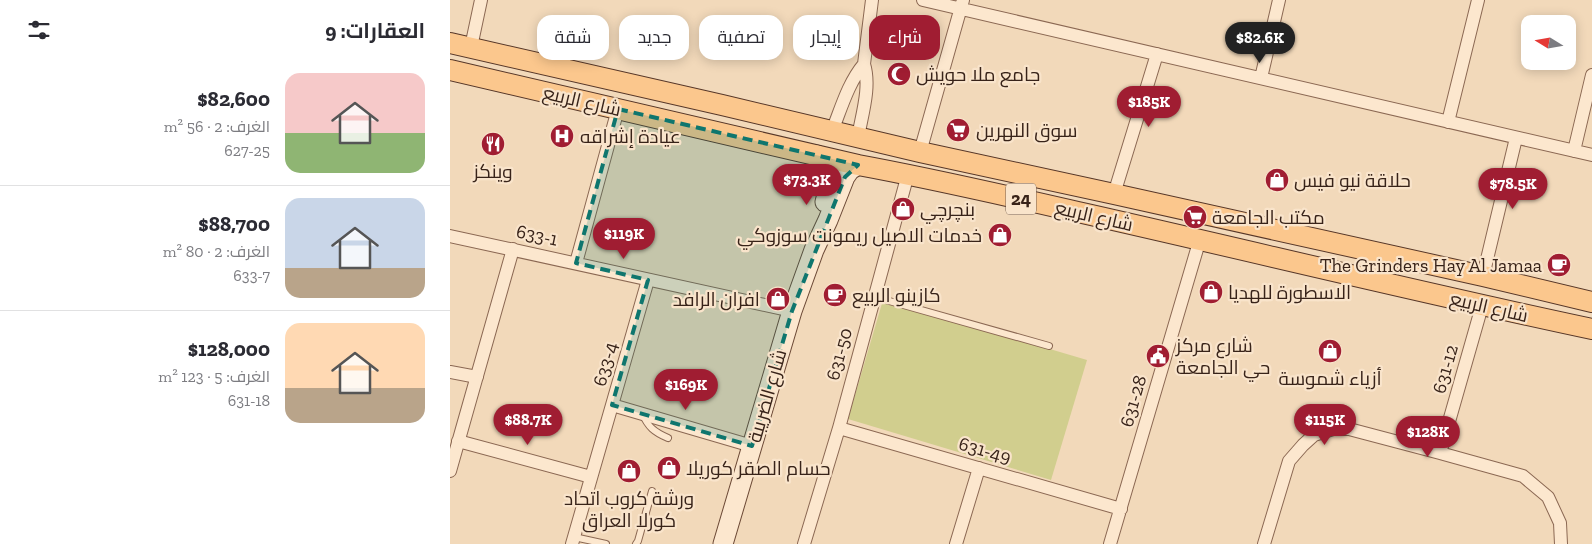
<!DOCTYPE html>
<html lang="ar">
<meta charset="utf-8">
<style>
body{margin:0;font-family:"Zilla Slab",Cairo,serif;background:#f2f2f3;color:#2b2b33;direction:rtl;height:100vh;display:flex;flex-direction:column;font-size:19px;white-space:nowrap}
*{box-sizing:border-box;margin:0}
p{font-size:16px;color:#7c7c81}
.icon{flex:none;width:28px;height:28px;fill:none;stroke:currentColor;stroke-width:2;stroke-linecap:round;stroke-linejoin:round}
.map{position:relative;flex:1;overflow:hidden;direction:ltr}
.panel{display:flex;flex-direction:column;background:#fff;width:450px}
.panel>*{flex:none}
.banner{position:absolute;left:15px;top:15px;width:475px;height:45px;direction:rtl;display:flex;gap:10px}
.needle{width:32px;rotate:281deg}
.fabs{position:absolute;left:1071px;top:15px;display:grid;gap:10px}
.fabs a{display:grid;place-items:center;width:55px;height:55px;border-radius:10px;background:#fff;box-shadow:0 2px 12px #0003;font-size:25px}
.price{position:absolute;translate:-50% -42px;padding:0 11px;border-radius:18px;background:#a01d32;color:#fff;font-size:16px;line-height:32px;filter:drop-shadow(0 1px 2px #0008)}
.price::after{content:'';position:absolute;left:50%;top:30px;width:15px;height:11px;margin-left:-8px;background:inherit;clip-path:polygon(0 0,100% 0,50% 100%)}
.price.selected{background:#222;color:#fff}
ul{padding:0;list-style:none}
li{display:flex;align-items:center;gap:15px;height:125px;padding:0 25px}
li+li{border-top:1px solid #e1e1e2}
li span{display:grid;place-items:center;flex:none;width:140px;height:100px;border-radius:15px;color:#555}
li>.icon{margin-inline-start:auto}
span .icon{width:60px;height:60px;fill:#fffc;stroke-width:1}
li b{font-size:21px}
h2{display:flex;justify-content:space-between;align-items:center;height:60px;padding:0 25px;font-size:21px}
.pill{padding:0 18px;border-radius:15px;background:#fff;box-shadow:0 2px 12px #0003;font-size:18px;line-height:45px}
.pill.selected{background:#a01d32;color:#fff}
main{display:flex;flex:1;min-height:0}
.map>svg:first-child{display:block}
</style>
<main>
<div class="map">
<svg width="1142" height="544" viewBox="0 0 1142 544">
<rect width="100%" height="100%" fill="#f2d9ba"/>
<path fill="#d1ce8e" d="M433 300 637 360 601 480 398 419Z"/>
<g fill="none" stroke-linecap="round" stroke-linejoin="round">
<g stroke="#8b6853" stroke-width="8">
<path id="lane" d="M425 297 599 346
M192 413C198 427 204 432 218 438
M124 537 156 544
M186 544 188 541 202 491"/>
</g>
<g stroke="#8b6853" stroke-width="14">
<path id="street" d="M473 0 1142 155
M21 47 31 0
M811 78 829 0
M998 122 1028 0
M382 131C391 109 398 83 414 64
M408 137C412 114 421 87 414 64L422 0
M1124 151 1142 75
M470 152 513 0
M664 194 707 54
M0 236 342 311
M126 263 168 109
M1033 276 1066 138
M1032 306 990 453 1073 476 1098 497 1110 523 1111 544
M0 372 27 377
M162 405 302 446
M389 428 671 509
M8 441 141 477
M0 471 63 249
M122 544 198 280
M354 544 389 428 458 174
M506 544 529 468
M660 544 750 239
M814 544 839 461 853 445 864 435 883 429H899L990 453"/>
</g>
<g stroke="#6c4936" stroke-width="21">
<path id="secondary" d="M367 155C369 157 374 160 376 163 384 175 378 190 375 202
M273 544 342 311 364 250 378 220 395 177 400 170 408 165"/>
</g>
<g stroke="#573728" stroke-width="22">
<path id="primary" d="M0 43 272 105 470 152 664 194 1033 276 1142 302
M0 70 408 165C479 178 549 194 619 210 793 249 967 292 1142 329"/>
</g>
<use href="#lane" stroke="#fce7ce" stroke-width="6"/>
<use href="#street" stroke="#fce7ce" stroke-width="12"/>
<use href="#secondary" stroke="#fce7ce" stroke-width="19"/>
<use href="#primary" stroke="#fbc78d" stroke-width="20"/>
</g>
<path fill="#0f766e" fill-opacity="0.2" stroke="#0f766e" stroke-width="4" stroke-dasharray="10 6" stroke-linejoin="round" d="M168 109 408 165 395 177 342 311 302 446 162 405 198 280 126 263Z"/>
<defs>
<g id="mosque-disc" transform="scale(1.25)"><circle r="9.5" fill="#a01d32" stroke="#f9e4cb"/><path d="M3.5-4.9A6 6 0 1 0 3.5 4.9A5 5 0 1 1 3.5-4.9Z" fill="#fff"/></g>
<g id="supermarket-disc" transform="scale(1.25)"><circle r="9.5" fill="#a01d32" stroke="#f9e4cb"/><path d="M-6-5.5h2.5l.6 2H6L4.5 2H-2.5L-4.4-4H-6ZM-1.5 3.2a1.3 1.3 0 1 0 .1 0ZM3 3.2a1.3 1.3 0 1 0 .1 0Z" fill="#fff"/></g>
<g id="hospital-disc" transform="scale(1.25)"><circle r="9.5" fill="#a01d32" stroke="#f9e4cb"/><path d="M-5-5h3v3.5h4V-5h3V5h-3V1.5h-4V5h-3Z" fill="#fff"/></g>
<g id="restaurant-disc" transform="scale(1.25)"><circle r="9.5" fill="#a01d32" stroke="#f9e4cb"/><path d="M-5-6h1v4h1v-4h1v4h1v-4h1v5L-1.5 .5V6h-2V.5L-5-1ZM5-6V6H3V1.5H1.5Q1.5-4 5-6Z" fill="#fff"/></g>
<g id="shop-disc" transform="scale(1.25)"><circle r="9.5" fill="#a01d32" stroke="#f9e4cb"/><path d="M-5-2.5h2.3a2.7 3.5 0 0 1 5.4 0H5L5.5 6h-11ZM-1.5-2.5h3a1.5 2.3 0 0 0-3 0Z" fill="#fff"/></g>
<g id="cafe-disc" transform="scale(1.25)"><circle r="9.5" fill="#a01d32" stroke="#f9e4cb"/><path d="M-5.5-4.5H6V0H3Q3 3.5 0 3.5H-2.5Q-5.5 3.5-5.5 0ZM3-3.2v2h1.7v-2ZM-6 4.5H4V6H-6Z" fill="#fff"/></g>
<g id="civic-disc" transform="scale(1.25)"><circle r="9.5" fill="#a01d32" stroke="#f9e4cb"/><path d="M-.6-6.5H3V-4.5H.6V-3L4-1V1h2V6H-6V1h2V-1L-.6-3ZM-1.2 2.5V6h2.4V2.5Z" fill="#fff"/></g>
</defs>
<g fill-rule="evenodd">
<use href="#mosque-disc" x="449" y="74"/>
<use href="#supermarket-disc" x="508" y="130"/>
<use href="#hospital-disc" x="112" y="136"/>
<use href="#restaurant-disc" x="43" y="144"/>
<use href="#shop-disc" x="827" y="180"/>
<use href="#shop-disc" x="453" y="209"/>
<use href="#supermarket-disc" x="745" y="217"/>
<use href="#shop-disc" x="550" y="235"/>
<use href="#cafe-disc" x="1109" y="265"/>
<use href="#shop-disc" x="761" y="292"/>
<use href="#cafe-disc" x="385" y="295"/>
<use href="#shop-disc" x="328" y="299"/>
<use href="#shop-disc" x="880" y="351"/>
<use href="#civic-disc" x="708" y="356"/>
<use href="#shop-disc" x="219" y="468"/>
<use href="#shop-disc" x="179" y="471"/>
</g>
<g text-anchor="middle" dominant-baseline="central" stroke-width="4.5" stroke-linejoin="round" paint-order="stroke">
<rect fill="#f9e4cb" stroke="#725d4e" stroke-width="1" x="556" y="183.5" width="30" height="31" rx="4"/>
<g font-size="18" font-weight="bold" fill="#382319">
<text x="571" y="199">24</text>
</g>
<g font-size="19" fill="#382319" stroke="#f9e4cb" text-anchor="start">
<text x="466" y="74">جامع ملا حويش</text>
<text x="526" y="130">سوق النهرين</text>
<text x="130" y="136">عيادة إشراقه</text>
<text x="43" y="171" text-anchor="middle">وينكز</text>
<text x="844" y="180">حلاقة نيو فيس</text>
<text x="470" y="209">بنچرچي</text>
<text x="762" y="217">مكتب الجامعة</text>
<text x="532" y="235" text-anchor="end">خدمات الاصيل ريمونت سوزوكي</text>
<text x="1092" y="265" text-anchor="end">The Grinders Hay Al Jamaa</text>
<text x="778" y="292">الاسطورة للهديا</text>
<text x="402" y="295">كازينو الربيع</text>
<text x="310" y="299" text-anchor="end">افران الرافد</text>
<text x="726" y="345">شارع مركز<tspan x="726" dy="22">حي الجامعة</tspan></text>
<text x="880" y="378" text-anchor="middle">أزياء شموسة</text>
<text x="236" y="468">حسام الصقر كوريلا</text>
<text x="179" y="498" text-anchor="middle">ورشة كروب اتحاد<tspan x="179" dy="22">كورلا العراق</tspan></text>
</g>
<g font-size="19" fill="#382319" stroke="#f9e4cb">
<text transform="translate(132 101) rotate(13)">شارع الربيع</text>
<text transform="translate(644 216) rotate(13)">شارع الربيع</text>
<text transform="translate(87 235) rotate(12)">633-1</text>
<text transform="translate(1039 307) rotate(13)">شارع الربيع</text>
<text transform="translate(389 354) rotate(-75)">631-50</text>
<text transform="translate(155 364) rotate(-74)">633-4</text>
<text transform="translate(995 369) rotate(-74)">631-12</text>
<text transform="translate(317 396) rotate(-74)">شارع الضريبة</text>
<text transform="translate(683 401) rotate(-74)">631-28</text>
<text transform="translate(535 450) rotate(16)">631-49</text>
</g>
</g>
</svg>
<div class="fabs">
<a><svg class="needle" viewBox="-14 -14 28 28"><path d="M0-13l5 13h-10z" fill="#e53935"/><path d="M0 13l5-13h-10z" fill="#7c7c81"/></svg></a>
</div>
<b class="price selected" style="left:810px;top:64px">$82.6K</b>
<b class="price" style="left:699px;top:128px">$185K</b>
<b class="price" style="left:357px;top:206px">$73.3K</b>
<b class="price" style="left:1063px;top:210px">$78.5K</b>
<b class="price" style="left:174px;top:260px">$119K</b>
<b class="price" style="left:236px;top:411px">$169K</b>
<b class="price" style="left:78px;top:446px">$88.7K</b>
<b class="price" style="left:875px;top:446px">$115K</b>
<b class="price" style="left:978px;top:458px">$128K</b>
<div class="banner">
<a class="pill selected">شراء</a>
<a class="pill">إيجار</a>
<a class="pill">تصفية</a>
<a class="pill">جديد</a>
<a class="pill">شقة</a>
</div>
</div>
<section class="panel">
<h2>العقارات: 9<svg class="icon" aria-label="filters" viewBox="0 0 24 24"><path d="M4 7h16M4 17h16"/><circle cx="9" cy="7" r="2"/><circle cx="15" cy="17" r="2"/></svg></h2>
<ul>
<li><span style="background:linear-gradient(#f6c9c9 60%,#8fb573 0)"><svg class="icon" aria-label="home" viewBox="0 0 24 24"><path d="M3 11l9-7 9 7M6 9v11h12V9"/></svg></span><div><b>$82,600</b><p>الغرف: 2 · 56 m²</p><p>627-25</p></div></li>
<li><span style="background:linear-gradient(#c9d6e8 70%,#b9a48a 0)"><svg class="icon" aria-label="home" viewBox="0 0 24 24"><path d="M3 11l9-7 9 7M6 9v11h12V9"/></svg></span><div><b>$88,700</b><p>الغرف: 2 · 80 m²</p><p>633-7</p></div></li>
<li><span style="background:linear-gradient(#ffd9b3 65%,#b9a48a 0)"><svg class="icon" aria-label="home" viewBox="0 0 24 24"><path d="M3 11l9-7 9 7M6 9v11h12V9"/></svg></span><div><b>$128,000</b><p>الغرف: 5 · 123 m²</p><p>631-18</p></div></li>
</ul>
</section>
</main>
